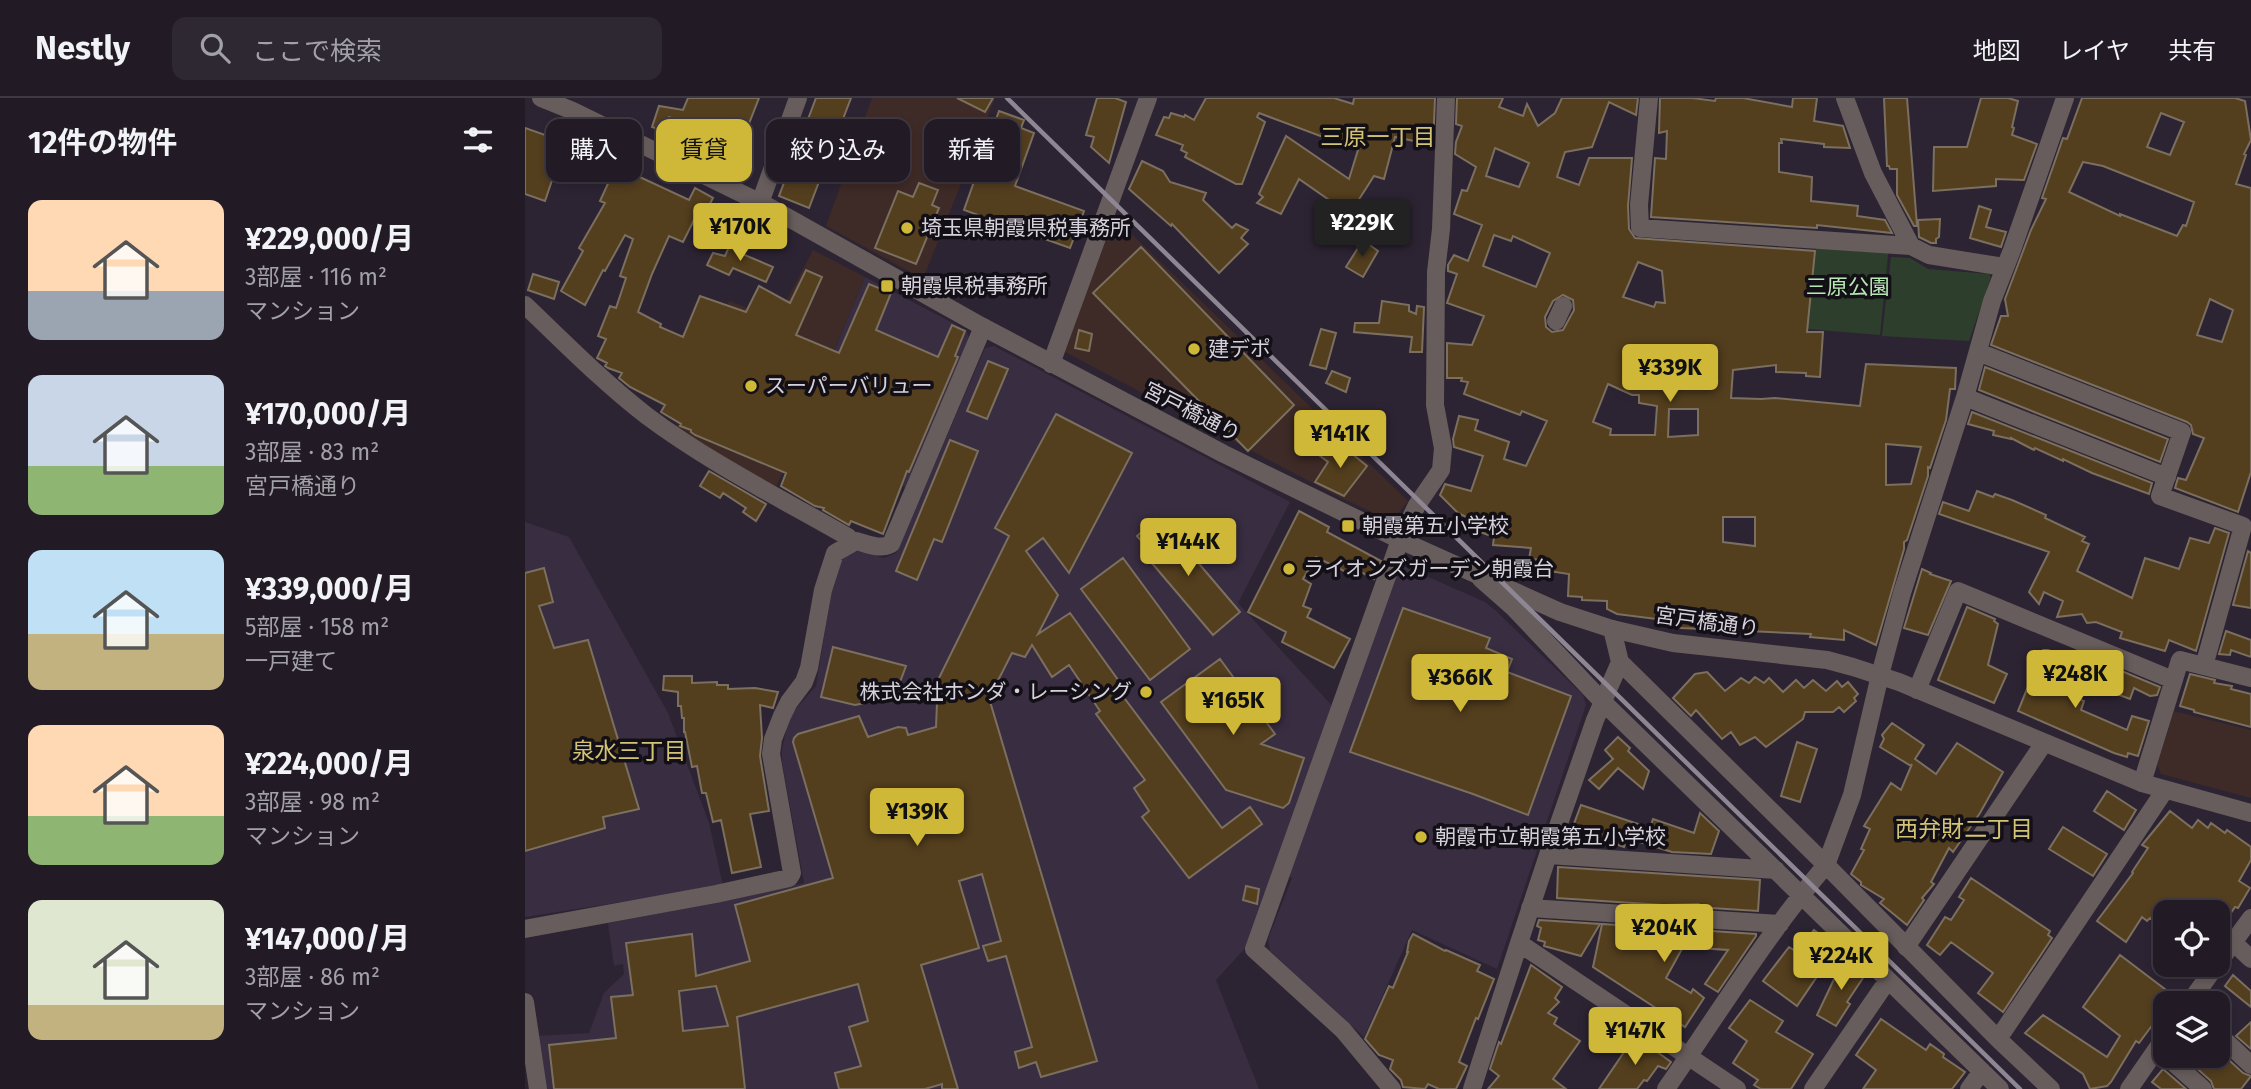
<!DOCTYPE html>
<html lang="ja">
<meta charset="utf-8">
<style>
body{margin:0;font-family:"Fira Sans","Noto Sans JP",sans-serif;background:#2e2832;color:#f1f3f6;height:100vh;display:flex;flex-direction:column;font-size:26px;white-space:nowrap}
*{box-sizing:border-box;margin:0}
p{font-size:23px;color:#a2a1a7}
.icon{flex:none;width:38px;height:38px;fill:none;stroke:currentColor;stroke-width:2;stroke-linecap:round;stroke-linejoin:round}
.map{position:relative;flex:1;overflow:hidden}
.side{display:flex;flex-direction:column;background:#221b26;width:525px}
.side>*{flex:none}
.hud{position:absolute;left:21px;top:21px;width:665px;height:63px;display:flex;gap:14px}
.buttons{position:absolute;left:1628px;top:802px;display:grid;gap:14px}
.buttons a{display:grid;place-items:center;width:77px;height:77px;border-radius:14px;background:#221b26;box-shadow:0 4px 10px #0003,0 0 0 2px #3f3943;font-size:35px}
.price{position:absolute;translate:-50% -60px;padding:0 16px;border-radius:7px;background:#cfb837;color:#111;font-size:23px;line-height:46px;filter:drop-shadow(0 2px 4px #0008)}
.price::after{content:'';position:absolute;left:50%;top:42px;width:21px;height:16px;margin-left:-10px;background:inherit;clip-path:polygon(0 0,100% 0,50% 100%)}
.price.on{background:#222;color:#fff}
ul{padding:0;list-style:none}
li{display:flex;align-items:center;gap:21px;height:175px;padding:0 28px}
li span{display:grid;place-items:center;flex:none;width:196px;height:140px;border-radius:14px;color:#555}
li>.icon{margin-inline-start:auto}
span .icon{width:84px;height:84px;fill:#fffc;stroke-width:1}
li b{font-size:30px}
h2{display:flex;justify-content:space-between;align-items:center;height:84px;padding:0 28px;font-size:30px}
.chip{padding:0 24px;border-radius:14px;background:#221b26;box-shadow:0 4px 10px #0003,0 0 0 2px #3f3943;font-size:24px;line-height:63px}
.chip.on{background:#cfb837;color:#111}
header{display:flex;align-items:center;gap:42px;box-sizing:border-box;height:98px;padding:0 35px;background:#221b26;border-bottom:2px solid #3f3943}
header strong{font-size:33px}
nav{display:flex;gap:38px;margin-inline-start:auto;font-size:24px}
.search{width:490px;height:63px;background:#2e2832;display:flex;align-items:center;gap:18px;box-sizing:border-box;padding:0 24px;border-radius:14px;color:#a2a1a7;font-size:26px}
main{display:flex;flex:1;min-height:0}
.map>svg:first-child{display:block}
</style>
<header>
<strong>Nestly</strong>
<div class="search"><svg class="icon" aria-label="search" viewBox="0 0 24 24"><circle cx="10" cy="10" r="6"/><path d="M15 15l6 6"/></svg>ここで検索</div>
<nav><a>地図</a><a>レイヤ</a><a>共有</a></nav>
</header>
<main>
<section class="side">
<h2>12件の物件<svg class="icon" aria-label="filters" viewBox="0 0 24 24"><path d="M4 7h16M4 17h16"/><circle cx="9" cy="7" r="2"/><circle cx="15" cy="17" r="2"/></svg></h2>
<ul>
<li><span style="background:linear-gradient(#ffd9b3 65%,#9aa5b1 0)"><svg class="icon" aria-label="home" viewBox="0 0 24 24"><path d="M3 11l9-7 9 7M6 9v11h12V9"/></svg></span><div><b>¥229,000/月</b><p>3部屋 · 116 m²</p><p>マンション</p></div></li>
<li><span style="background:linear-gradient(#c9d6e8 65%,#8fb573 0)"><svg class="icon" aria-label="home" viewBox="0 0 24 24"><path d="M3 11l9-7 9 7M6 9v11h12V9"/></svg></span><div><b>¥170,000/月</b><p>3部屋 · 83 m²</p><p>宮戸橋通り</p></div></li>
<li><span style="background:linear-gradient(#bfe0f5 60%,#c2b280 0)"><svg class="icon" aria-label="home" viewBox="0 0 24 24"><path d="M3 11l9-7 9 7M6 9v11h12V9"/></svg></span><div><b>¥339,000/月</b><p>5部屋 · 158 m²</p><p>一戸建て</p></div></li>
<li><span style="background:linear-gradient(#ffd9b3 65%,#8fb573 0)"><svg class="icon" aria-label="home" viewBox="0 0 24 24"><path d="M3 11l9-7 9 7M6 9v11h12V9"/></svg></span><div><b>¥224,000/月</b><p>3部屋 · 98 m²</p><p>マンション</p></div></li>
<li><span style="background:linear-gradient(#dfe7d0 75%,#c2b280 0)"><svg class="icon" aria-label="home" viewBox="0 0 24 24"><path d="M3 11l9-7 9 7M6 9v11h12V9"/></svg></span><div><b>¥147,000/月</b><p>3部屋 · 86 m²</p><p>マンション</p></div></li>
</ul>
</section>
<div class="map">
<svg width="1726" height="991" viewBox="0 0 1726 991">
<rect width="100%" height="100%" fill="#2d2433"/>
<path fill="#3e2a26" d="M347 0H470L398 181 301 128Z
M588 118 883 403 867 423 816 400 540 254Z
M288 152 340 179 251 390 151 330 204 203 252 221Z
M1649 613 1726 632V700L1636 676 1632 667Z"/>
<path fill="#392d41" d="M340 179 441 232 445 243 383 390 270 346Z
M469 248 765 404 713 505 809 610 723 847 691 882 734 991H19L13 938 64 935 79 895 99 876 98 866 89 868 83 825 210 801 279 785 257 664V651L264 619 291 588 307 490 316 463 322 456 333 453 359 460 371 455 460 250Z
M0 424 44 439 143 615 184 725 198 788 0 819Z
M876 467 960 504 970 512 1058 597 1061 607 972 871 887 832 839 939 745 853 743 841 767 780 762 777 843 548Z"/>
<path fill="#2d3f2c" d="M1292 142 1364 147 1355 237 1283 231Z
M1366 159 1385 160 1403 171 1464 176 1466 179 1444 243 1357 238Z"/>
<path fill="#533e1e" stroke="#7b6f5f" stroke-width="2" fill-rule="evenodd" d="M163 0H234L216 46 144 19 140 34 127 29 134 8 158 12Z
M291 0H326L284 110 254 98Z
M432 0H468L460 14Z
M572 0H590L601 4 584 65 566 49 569 39 561 37Z
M681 0H809L828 6 829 0H910L908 47 870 39 859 81 849 78 831 106 826 103 820 113 774 81 756 116 732 105 738 99 734 96 761 38 824 81 833 52 734 15 732 19 740 24 717 86H711L660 59 662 55 656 52 658 47 631 37 639 19 644 20 646 15 659 19 660 17 669 22Z
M932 0H978L974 9 998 18 1002 6 1013 28 1030 15 1037 0H1113L1111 17 1084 4 1067 49 1040 54 1032 79 1054 87 1064 60H1107L1103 108 1104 131 1110 140 1290 153 1282 234H1298L1295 279 1281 278V275L1251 274V267L1208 272 1206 300 1236 301 1250 300 1335 308 1341 266 1431 270 1430 291H1425L1421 322 1405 370 1403 369V378L1382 442 1379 444V451L1351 547 1319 532V542L1285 539 1286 536 1156 530 1131 524 1132 521 1092 516 1082 511V503L1057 502V499L1043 498 1044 476 1017 472 1018 462 1004 461 1006 450 968 447 969 439 952 433 955 426 933 415 915 397 920 386 946 393 958 358 929 349 928 341 934 318 953 322 950 332 984 344 979 361 1001 368 1022 323 997 313 995 317 939 296 943 284 936 283 937 280H922V245L947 247 959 218 922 205 932 176 923 173V167L929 157 943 163 957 127 929 116 937 92 942 93 951 69 930 56 931 44 937 28 931 26ZM970 50 1004 65 994 89 961 78ZM969 137 986 143 988 138 1025 155 1011 189 958 168ZM1113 164 1137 173 1140 205 1131 204 1129 209 1098 199ZM1038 197 1048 202 1049 212 1038 232 1027 234 1021 229 1020 219 1028 203ZM1083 286 1107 297H1114V305L1132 308 1130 337H1085L1086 331 1068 324ZM1144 311H1173V337L1143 339ZM1361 346 1396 349 1386 386 1361 387ZM1198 419H1230V448L1198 444Z
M1135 0H1167L1190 3 1191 0H1218L1267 9 1268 0H1292L1289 23 1318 28 1325 50 1299 49V46L1256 41 1257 45H1254V74L1287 79 1286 103 1333 108 1332 118 1360 122 1367 135 1292 127V130L1126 119 1130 60 1141 61 1142 33 1134 35Z
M1359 0H1382L1392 128H1389L1372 97V71H1365L1364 68H1362Z
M1456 0H1483L1493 3 1487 29 1489 30 1487 37 1512 46 1499 82 1471 81V88L1408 93 1409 49H1442Z
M1557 0H1710L1720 3 1726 42 1719 56 1721 57 1711 86 1726 90V374L1713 414 1650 390 1653 380 1661 382 1679 340 1668 336 1666 327 1662 324 1466 247 1476 218H1483L1480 201 1506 132 1521 101 1517 100 1538 40 1542 41ZM1636 15 1659 24 1645 57 1622 49ZM1558 64 1578 68 1669 104 1661 128 1658 127 1652 138 1595 116V118L1544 94ZM1685 201 1708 212 1697 244 1672 237Z
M474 13 499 22 496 30 509 35 490 88 559 113 545 150 439 112Z
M0 30 40 44 20 103 0 96Z
M617 63 638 73 645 84 681 95 678 102 707 130 711 126 723 132 716 140 723 146 694 175 647 126 646 128 604 91Z
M91 68 164 102 170 90 188 100 175 125 169 122 158 144 144 138 127 176 113 214 136 226 135 229 158 239 175 198 221 214 234 188 265 205 281 172 297 179 271 237 314 255 344 186 366 195 351 232 413 259 427 227 440 233 430 258 433 259 384 374 382 373 358 436 326 423 324 427 298 412 299 410 290 408 256 388 261 375 170 337 166 334V332L155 328 156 326 136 314 140 307 105 289 94 280 97 275 83 270 80 268 82 265 72 260 81 241 73 238 85 208 91 210 101 180 95 178 108 141 100 137 80 173 78 172 60 207 36 193 58 153 54 150 80 105 75 103Z
M394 85 413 92 407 107 414 110 391 166 350 150 373 93 388 99Z
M1454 108 1466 112 1461 129 1481 134 1476 149 1445 140Z
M1415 121 1414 139 1411 141V145H1406L1394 139 1393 122Z
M208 140 219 145 215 155 248 169 241 184 208 170 204 177 182 167 188 155 200 158Z
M838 142 853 153 838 179 821 169Z
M616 149 769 307 723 353 568 195Z
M8 176 34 184 29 201 3 192Z
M857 203 884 207V213L891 216 892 208 899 209 897 254H885L887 239 829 234 830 225H854Z
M796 231 811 235 801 271 785 267Z
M554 232 567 236 564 253 550 250Z
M463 263 483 271 462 321 442 313Z
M1460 269 1643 341 1635 364 1454 292Z
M807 273 825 280 821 294 801 285Z
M1447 314 1627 385 1624 396 1567 375 1538 361V363L1510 350 1509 352 1486 340V341L1468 337 1469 333 1443 326Z
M531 316 607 355 544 475 518 440 501 453 533 497 513 536 545 515 596 586 591 589 697 730 725 709 737 726 664 780 617 719 624 713 609 690 620 682 571 616 575 613 544 567 527 579 507 547 500 559 487 555 464 600 572 963 516 979 511 964 494 970 490 954 507 949 481 858 463 863 458 848 476 843 457 776 434 783 454 850 396 867 433 991H417V986L400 991H314L310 975 336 968 324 929 343 923 333 886 212 919 220 991H29L24 947 91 940 86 899 108 897 101 845 167 836 171 878 225 863 210 807 308 780 268 644 269 640 273 636 334 618 343 639 373 629 381 630 383 637 411 629 413 582 484 438 470 430ZM191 888 203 928 158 933 154 893Z
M425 342 453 353 417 444 409 441 392 482 371 473Z
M803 344 813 352 817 349 821 351 842 368 819 398 790 384 803 364 794 357Z
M184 373 241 406 231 423 218 414 221 410 198 395 195 400 175 388Z
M1452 393 1468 399 1470 396 1487 402 1521 417 1520 420 1560 439 1557 443 1564 446 1552 473 1607 500 1620 460 1654 471 1665 440 1684 445 1690 430 1704 435 1671 553 1644 542 1640 553 1595 540 1597 534 1571 524 1562 525 1557 516 1532 519 1538 503 1519 494 1514 506 1504 494 1524 454 1414 416 1418 404 1444 413Z
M774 413 804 429 802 434 856 463 849 481 825 468 821 474 791 459 778 481 786 486 778 508 786 511 782 519 825 541 809 570 757 544 761 534 723 514Z
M631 421 651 443 653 441 715 514 688 537 626 464 631 459 612 438Z
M1723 453 1726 455V510L1708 507Z
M598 460 665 551 625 582 556 491Z
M19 470 28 504 14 508 29 550 63 542 114 711 78 719 80 730 0 753V475Z
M1397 471 1406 475 1405 476 1426 483 1403 537 1379 530Z
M1442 509 1470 521 1469 523 1473 526 1463 567 1482 576 1469 605 1413 582Z
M878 510 965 540 961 550 987 561 982 574 1046 598 1003 717 948 696 825 654Z
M1701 533 1726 542V559L1706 552 1705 557 1694 556Z
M308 549 381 568 375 584 363 596 351 603 330 607 296 599Z
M1518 552H1523L1546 561 1539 579 1545 582 1541 596 1559 603 1556 612 1602 632 1607 618 1624 623 1613 658 1603 655 1602 659 1589 655 1493 613Z
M695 561 750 636 736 646 779 660 764 705 758 710 701 692 636 604Z
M1587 569 1635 589 1632 597 1625 598 1609 590 1605 601 1578 591Z
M1182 574 1200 593 1216 580 1224 585 1230 579 1239 585 1244 580 1258 594 1271 582 1279 590 1288 582 1301 593 1312 583 1317 589 1323 584 1333 596 1329 600 1331 603 1319 614 1314 609 1308 614H1280L1278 621 1241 649 1230 639 1215 647 1206 634 1197 641 1171 612 1166 618 1148 600 1170 576Z
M1665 576 1690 582 1689 585 1707 588 1706 591 1726 596V629L1669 614V612L1655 608Z
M139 578H167V585L192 584V587H203V591L230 590 253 594 248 610 235 607 237 640 235 658 244 713 225 716 236 769 207 775 196 722 188 724 181 695H177L172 668 167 669 160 634H159V620H157L156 608H153V594L138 592Z
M1367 625 1399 647 1390 661 1411 676 1432 645 1478 674 1455 715 1428 754 1424 750 1406 784 1409 786 1397 800 1399 802 1382 827 1355 805 1359 801 1336 787V784L1326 776 1339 752 1336 751 1345 731 1339 728 1366 685 1376 692 1387 666 1386 668 1355 649 1359 641 1357 637Z
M1093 639 1105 650 1103 653 1124 673 1118 691 1093 670 1074 691 1064 682 1088 661 1080 652Z
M1272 644 1292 651 1275 704 1256 698Z
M1582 693 1611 712 1599 732 1569 713Z
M1056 707 1125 730 1128 721 1169 735 1175 715 1194 733 1186 756 1147 754 1102 740 1099 749 1047 731Z
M1645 713 1667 730 1673 722 1683 730 1686 725 1700 735 1702 732 1726 749V762L1714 783 1725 790 1713 810 1710 809 1692 835V814H1640V831L1625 820 1622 823 1617 819 1601 844 1572 823 1608 775 1607 774 1623 750 1617 747Z
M1538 729 1582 756 1568 778 1524 751Z
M1033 769 1235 782 1233 813 1171 809 1173 806 1138 807 1032 800Z
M1446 780 1525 833 1523 837 1527 840 1478 914 1453 895 1468 875 1426 844 1415 857 1402 847 1420 819 1426 822 1439 802 1434 799Z
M721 788 734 791 732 806 718 802Z
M1014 822 1075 826 1056 858 1019 848 1020 844 1013 842 1016 830 1012 828Z
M1077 826 1127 829 1150 842 1157 831 1231 836V838L1193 894 1180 886 1203 852 1158 849 1141 880 1166 895 1168 891 1179 900 1160 929 1068 869Z
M1289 832 1312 849 1272 908 1238 883 1264 849 1272 854Z
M888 836 920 853 921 852 955 867 952 873 969 881 953 921 951 920 934 964 942 968 931 991H914L903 986 900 991 878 989 876 982 865 971 868 962 854 957 840 941 864 888 868 890 883 854H882L884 843Z
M1595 857 1649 898 1644 905H1640V910L1614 945 1611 943 1586 984 1582 988 1565 991 1558 976 1500 935 1518 917 1582 959 1595 938 1558 909Z
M1320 858 1340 877 1322 904 1325 906 1311 928 1292 917Z
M1006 867 1037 889 1030 900 1034 904 1023 915 1032 920 1029 926 1055 943 1028 981 1041 991H963L974 978 965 971 974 944 976 946Z
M1708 877 1726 893V909L1700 888Z
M1225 902 1258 923 1251 934 1288 956 1266 991H1236L1229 987 1233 982 1208 965 1222 943 1204 930Z
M1356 921 1401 952 1405 946 1419 956 1418 959 1440 974 1427 991H1338L1351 972 1331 957Z
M1726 924V951L1711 938Z
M1110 938 1146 964 1141 971 1133 968 1122 983 1119 982 1112 991H1074Z
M1692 951 1718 975 1726 978 1716 991H1689L1686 983 1657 957H1692Z
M1638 971 1661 991H1636L1627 984Z"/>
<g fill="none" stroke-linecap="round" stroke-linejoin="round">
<path stroke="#675d5c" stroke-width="18" d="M1124 0 1114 107 1115 130 1386 148 1404 157 1479 169
M1320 0 1348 75 1386 148
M235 105 273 0
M0 207C40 245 78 284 122 318 185 365 255 400 323 439L326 444
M1031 223 1038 208
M1453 254 1657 334 1635 398 1718 428 1679 568
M1440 299 1642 379
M956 481 989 510 1077 603 1475 991
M1087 531 1095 564 1301 767 1473 941 1526 991
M1355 577 1377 495 1440 299 1467 203 1487 152 1540 0
M1392 592 1433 493 1648 582
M1617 685 1655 562 1726 580
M1023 757 1070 622 1095 564
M1005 810 1255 826
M0 831 191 796 264 780 267 775 246 656 248 641 257 618 264 604 279 584 284 570 298 492 310 455 331 443C343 446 354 452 366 446L458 229
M994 845 1023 757 1251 772
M1709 845 1726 861
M0 904 13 991
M1692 935 1726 967
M1473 941 1640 692
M1640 957 1678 991
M867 991 818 932 729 851 875 442 892 407 916 372 918 350 910 307 911 174 916 131 921 0
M947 991 994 845 1212 991
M1141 991C1193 916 1242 836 1301 767
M1288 991 1363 882
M1444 991 1457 973"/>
<path stroke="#675d5c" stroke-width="18" d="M16 0 48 13 246 110 458 229 699 356 875 442 1035 514 1087 531 1148 545 1302 562 1328 569 1374 584 1617 685 1726 715
M526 266 623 0
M1301 767 1327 697 1355 577
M1381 849 1519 645
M1664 905 1726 820
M1604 991 1640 939"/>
<path stroke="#8e8793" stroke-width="4.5" d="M482 0 1495 991"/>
</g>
<g fill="#cfb837" stroke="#130f16" stroke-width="2.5">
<circle cx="382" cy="130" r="7"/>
<rect x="355" y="181" width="14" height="14" rx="3.5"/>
<circle cx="669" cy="251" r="7"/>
<circle cx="226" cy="288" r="7"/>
<rect x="816" y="421" width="14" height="14" rx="3.5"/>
<circle cx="764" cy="471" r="7"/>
<circle cx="621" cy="594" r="7"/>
<circle cx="896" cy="739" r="7"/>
</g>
<g text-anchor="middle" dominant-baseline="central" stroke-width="7" stroke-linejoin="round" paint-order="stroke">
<g font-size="21" fill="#d6d1da" stroke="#130f16" text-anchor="start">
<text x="396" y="130">埼玉県朝霞県税事務所</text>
<text x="376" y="188">朝霞県税事務所</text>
<text x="683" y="251">建デポ</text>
<text x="240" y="288">スーパーバリュー</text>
<text x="837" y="428">朝霞第五小学校</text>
<text x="778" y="471">ライオンズガーデン朝霞台</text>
<text x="607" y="594" text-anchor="end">株式会社ホンダ・レーシング</text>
<text x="910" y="739">朝霞市立朝霞第五小学校</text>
</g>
<g font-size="21" fill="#b7e8b4" stroke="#130f16">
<text x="1323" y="189">三原公園</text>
</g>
<g font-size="21" fill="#d6d1da" stroke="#130f16">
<text transform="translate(667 314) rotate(27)">宮戸橋通り</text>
<text transform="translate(1182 524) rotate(8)">宮戸橋通り</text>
</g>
<g font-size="23" fill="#d3c375" stroke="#130f16">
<text x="853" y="39">三原一丁目</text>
<text x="104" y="653">泉水三丁目</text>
<text x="1439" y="731">西弁財二丁目</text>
</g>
</g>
</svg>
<div class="buttons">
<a><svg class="icon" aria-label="locate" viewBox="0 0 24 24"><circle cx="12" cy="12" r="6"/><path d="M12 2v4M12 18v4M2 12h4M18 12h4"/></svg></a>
<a><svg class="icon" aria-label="layers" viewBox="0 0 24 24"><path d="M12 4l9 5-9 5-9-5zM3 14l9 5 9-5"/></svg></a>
</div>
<b class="price on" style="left:837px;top:161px">¥229K</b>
<b class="price" style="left:215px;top:165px">¥170K</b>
<b class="price" style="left:1145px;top:306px">¥339K</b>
<b class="price" style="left:815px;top:372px">¥141K</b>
<b class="price" style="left:663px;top:480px">¥144K</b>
<b class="price" style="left:1550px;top:612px">¥248K</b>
<b class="price" style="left:935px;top:616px">¥366K</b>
<b class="price" style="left:708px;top:639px">¥165K</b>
<b class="price" style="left:392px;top:750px">¥139K</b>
<b class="price" style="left:1139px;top:866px">¥204K</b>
<b class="price" style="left:1316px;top:894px">¥224K</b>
<b class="price" style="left:1110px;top:969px">¥147K</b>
<div class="hud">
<a class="chip">購入</a>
<a class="chip on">賃貸</a>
<a class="chip">絞り込み</a>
<a class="chip">新着</a>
</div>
</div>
</main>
